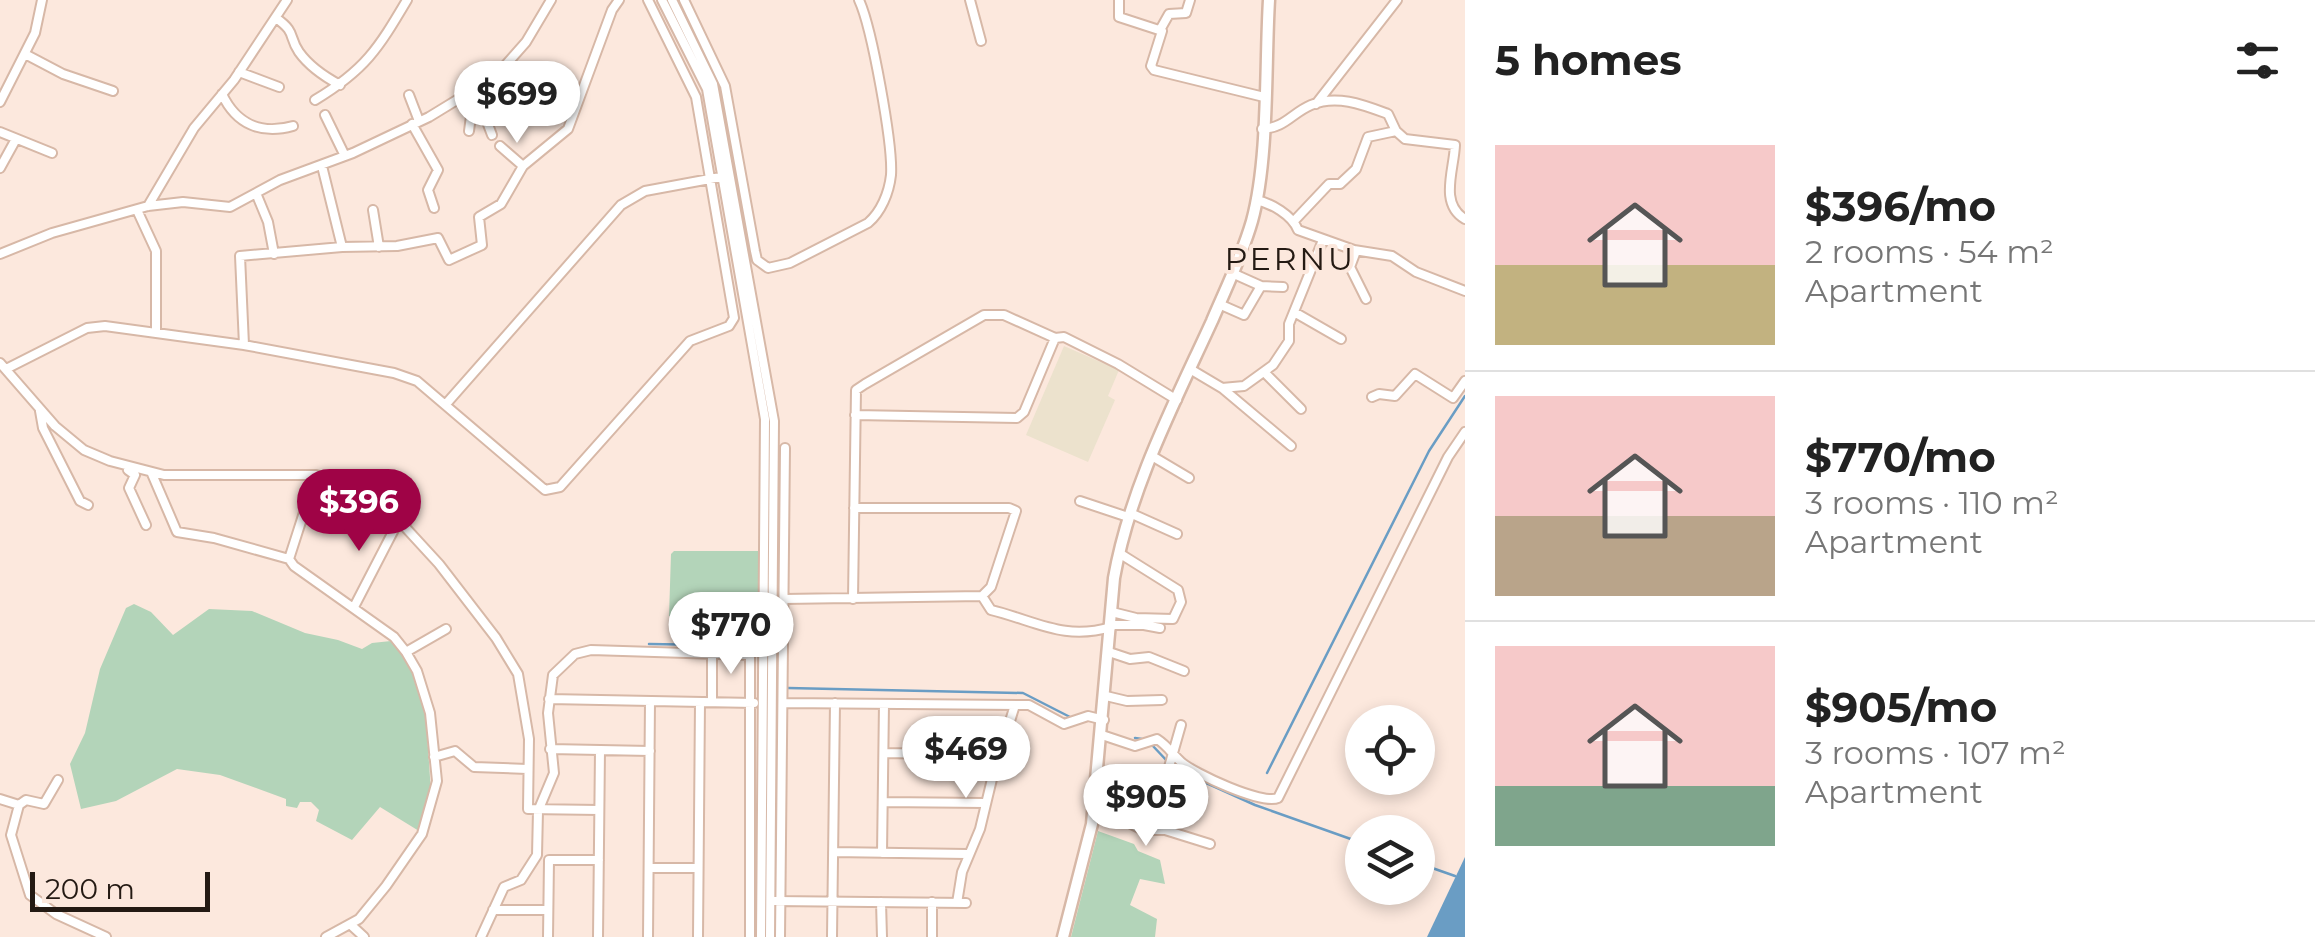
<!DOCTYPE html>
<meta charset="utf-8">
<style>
body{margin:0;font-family:Montserrat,sans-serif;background:#f2f2f2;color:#222;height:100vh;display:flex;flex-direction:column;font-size:38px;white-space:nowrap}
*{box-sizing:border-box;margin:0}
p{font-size:32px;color:#767676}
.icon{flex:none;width:55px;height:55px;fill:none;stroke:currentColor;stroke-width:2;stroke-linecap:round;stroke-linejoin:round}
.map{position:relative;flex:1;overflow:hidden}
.panel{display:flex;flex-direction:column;background:#fff;width:850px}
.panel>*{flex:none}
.controls{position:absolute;left:1345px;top:705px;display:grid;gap:20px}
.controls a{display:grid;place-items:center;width:90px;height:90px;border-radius:50%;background:#fff;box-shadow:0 5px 15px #0003;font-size:50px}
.scale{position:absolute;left:30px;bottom:25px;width:180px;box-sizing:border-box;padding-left:10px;border:5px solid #241a13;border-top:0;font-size:28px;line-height:35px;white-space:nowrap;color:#241a13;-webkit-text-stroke:8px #fce8dd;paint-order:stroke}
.price{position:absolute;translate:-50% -85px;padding:0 22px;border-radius:35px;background:#fff;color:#222;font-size:32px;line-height:65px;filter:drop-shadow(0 2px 5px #0008)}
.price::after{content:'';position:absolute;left:50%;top:60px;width:30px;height:22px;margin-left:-15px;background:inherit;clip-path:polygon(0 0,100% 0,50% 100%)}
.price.on{background:#9f0346;color:#fff}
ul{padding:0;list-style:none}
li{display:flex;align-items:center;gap:30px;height:250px;padding:0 30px}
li+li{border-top:2px solid #e0e0e0}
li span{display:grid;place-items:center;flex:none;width:280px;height:200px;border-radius:0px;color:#555}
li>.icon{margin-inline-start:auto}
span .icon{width:120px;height:120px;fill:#fffc;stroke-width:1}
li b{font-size:42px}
h2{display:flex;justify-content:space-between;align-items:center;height:120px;padding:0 30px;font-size:42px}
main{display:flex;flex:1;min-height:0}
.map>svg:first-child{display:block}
</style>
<main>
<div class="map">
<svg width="1465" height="937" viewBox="0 0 1465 937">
<rect width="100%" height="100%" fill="#fce8dd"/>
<path fill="#ece2cd" d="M1064 346 1119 370 1108 396 1115 400 1088 462 1026 435Z"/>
<path fill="#b3d4b9" d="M674 551H761L759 617 669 616 671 554Z
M134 604 151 612 173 635 209 609 252 611 305 633 338 640 362 649 372 643 391 641 405 654 421 689 426 719 431 792 419 831 380 807 352 840 316 821 319 810 311 802H300L297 808 286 806V799L220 775 177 769 116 801 81 809 70 764 85 733 100 669 126 608Z
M1098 831 1134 844 1138 851 1160 860 1165 884 1140 879 1130 905 1157 919 1155 937H1071Z"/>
<path fill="#6a9dc4" d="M1465 857V937H1427Z"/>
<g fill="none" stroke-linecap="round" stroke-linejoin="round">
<path stroke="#6a9dc4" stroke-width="2.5" d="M649 644 709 645
M718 645H759V689
M788 688 1023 693 1070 717
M1135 738 1142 739
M1152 745 1168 762
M1173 768 1255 805 1362 843
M1267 773 1429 451 1465 396
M1418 863 1455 876"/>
<g stroke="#d7b8a7" stroke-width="12">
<path id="minor" d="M662 0 707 89 765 419 761 937
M672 0 713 84 774 421 770 937
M684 0 725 86 755 251 757 260 768 268 790 263 868 223C881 212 889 193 891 175 893 145 872 28 859 0
M970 0 981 41
M1119 0V17L1162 31 1151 66 1154 70 1264 97
M276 18C297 33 288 36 299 52 309 66 325 77 340 85
M1160 30 1169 14 1186 13 1190 0
M25 54 63 74 113 91
M239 72 279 87
M475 90 492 135
M222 94C236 124 261 135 293 126
M409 95 419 121
M462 97 471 116 469 131
M315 100C365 70 378 49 407 0
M0 102 35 33 42 0
M1316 104 1397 0
M325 115 345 156
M412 124 438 170 428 190 434 208
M1262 129C1285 128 1292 113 1311 105 1337 94 1364 105 1388 114L1396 131 1405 139 1455 145C1454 170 1439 204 1465 219
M0 132 52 153
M500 146 523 166
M322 166 342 247
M0 168 16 139
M256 193 268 222 274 254
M1256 200C1271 203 1292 215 1298 230L1354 250 1392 256 1416 272 1465 291
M148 206 194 128 234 80 287 0
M137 210 156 251V333
M373 210 379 247
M1294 221 1329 184H1340L1356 169 1368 137 1396 131
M1356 251 1350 267 1366 299
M0 254 52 233 148 206 183 202 230 207 280 180 353 153 429 117 496 76 526 42 551 0
M1261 286 1283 287
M1219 304 1244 315 1261 286 1232 273
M1294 312 1341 339
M244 345 240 256 342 247 397 246 438 238 449 260 482 245 479 217 501 204 523 166 568 129 612 10 619 0
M0 363 55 426 84 450 110 461 164 475H316L361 488 382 502 439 564 496 638 518 674 529 739 528 809 599 810
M6 369 87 328 105 326 244 345 394 373 417 381 545 490 560 487 690 341 729 326 734 318 696 97 648 0
M1190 369 1222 388 1244 386 1273 365 1289 341V324L1323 240
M1264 372 1301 409
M1222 388 1291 446
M1372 397 1379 394 1395 396 1415 374 1453 398 1465 381
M446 404 621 205 645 191 726 176
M40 411 43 428 80 501 88 505
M855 415 1017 418 1024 412 1055 338
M1152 456 1189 478
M128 470 135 475 129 488 146 525
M152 474 177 532 214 538 289 559 294 566 394 637 406 652 417 671 430 713 437 781 422 834 386 886 359 919 326 937
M1080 501 1128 517
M1130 513 1177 534
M289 559 316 475
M982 596 991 610C1036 621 1064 641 1111 627
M784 599 982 596 991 587 1016 511 1009 508H854
M853 599 856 390 865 384 984 315H1004L1055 338 1064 337 1118 364 1177 400
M354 607 399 520
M1112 612 1136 618 1173 619 1181 602 1178 590 1119 553
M1111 625H1144L1160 628
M406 652 446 629
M1109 652 1130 659 1149 657 1184 671
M1106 696 1127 701 1162 700
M549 699 754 703
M712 702V652
M783 703 1029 705 1064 724 1088 716 1104 720
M1102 735 1135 746 1157 739C1168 746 1172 754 1181 762 1195 774 1262 805 1278 798L1448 457 1465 432
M550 749 650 751
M884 753 999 755
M434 757 455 751 474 767 527 769
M0 799 19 805 11 835 30 895 56 914 106 937
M883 802 985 803
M19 805 26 800 44 804 58 780
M1093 816 1127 822 1143 830H1165L1210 844
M1171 831 1161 795 1181 725
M833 852 967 854
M882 853 884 704
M549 860H599
M649 868H698
M775 901 966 903
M881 902 882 937
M957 903 962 872 980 829 992 779 1015 705
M493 910H548
M351 925 364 937
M481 937 504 887 521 880 537 855 538 811 554 773 548 713 553 675 575 654 591 650 750 655V937
M548 937 549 860
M598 937 600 750
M648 937 650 701
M698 937 700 702
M780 937 785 448
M832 937 835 703
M932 937V902"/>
</g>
<g stroke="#d7b8a7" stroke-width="15">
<path id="major" d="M1063 937 1092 824 1114 578C1130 488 1174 404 1212 321 1226 288 1242 256 1252 221 1269 159 1265 66 1269 0"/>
</g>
<use href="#minor" stroke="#fff" stroke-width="8"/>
<use href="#major" stroke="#fff" stroke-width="10"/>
</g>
<g text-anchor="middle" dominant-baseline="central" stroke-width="8" stroke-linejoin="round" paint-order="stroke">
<g font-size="32" letter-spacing="2.5" fill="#241a13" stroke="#fce8dd">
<text x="1290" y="258">PERNU</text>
</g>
</g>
</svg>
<div class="controls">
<a><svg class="icon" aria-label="locate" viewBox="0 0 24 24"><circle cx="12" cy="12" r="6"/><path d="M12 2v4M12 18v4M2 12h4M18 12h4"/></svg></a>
<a><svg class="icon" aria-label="layers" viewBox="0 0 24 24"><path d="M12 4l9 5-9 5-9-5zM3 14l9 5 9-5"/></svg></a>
</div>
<div class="scale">200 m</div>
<b class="price" style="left:517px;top:146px">$699</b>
<b class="price on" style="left:359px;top:554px">$396</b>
<b class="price" style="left:731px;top:677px">$770</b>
<b class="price" style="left:966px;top:801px">$469</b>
<b class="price" style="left:1146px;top:849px">$905</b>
</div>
<section class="panel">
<h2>5 homes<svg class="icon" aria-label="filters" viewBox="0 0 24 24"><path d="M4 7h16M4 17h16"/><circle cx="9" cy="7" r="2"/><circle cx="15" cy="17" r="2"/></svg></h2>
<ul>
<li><span style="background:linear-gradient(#f6c9c9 60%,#c2b280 0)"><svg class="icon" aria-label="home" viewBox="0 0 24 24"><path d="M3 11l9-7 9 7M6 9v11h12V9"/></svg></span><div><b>$396/mo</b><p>2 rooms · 54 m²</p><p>Apartment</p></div></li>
<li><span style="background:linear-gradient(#f6c9c9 60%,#b9a48a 0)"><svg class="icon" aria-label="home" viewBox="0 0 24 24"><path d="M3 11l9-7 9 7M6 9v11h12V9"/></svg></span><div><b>$770/mo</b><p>3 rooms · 110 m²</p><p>Apartment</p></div></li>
<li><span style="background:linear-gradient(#f6c9c9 70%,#7fa58c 0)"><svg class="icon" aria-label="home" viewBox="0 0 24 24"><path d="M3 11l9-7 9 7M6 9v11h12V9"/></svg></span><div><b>$905/mo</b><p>3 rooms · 107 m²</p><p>Apartment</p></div></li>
</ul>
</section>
</main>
